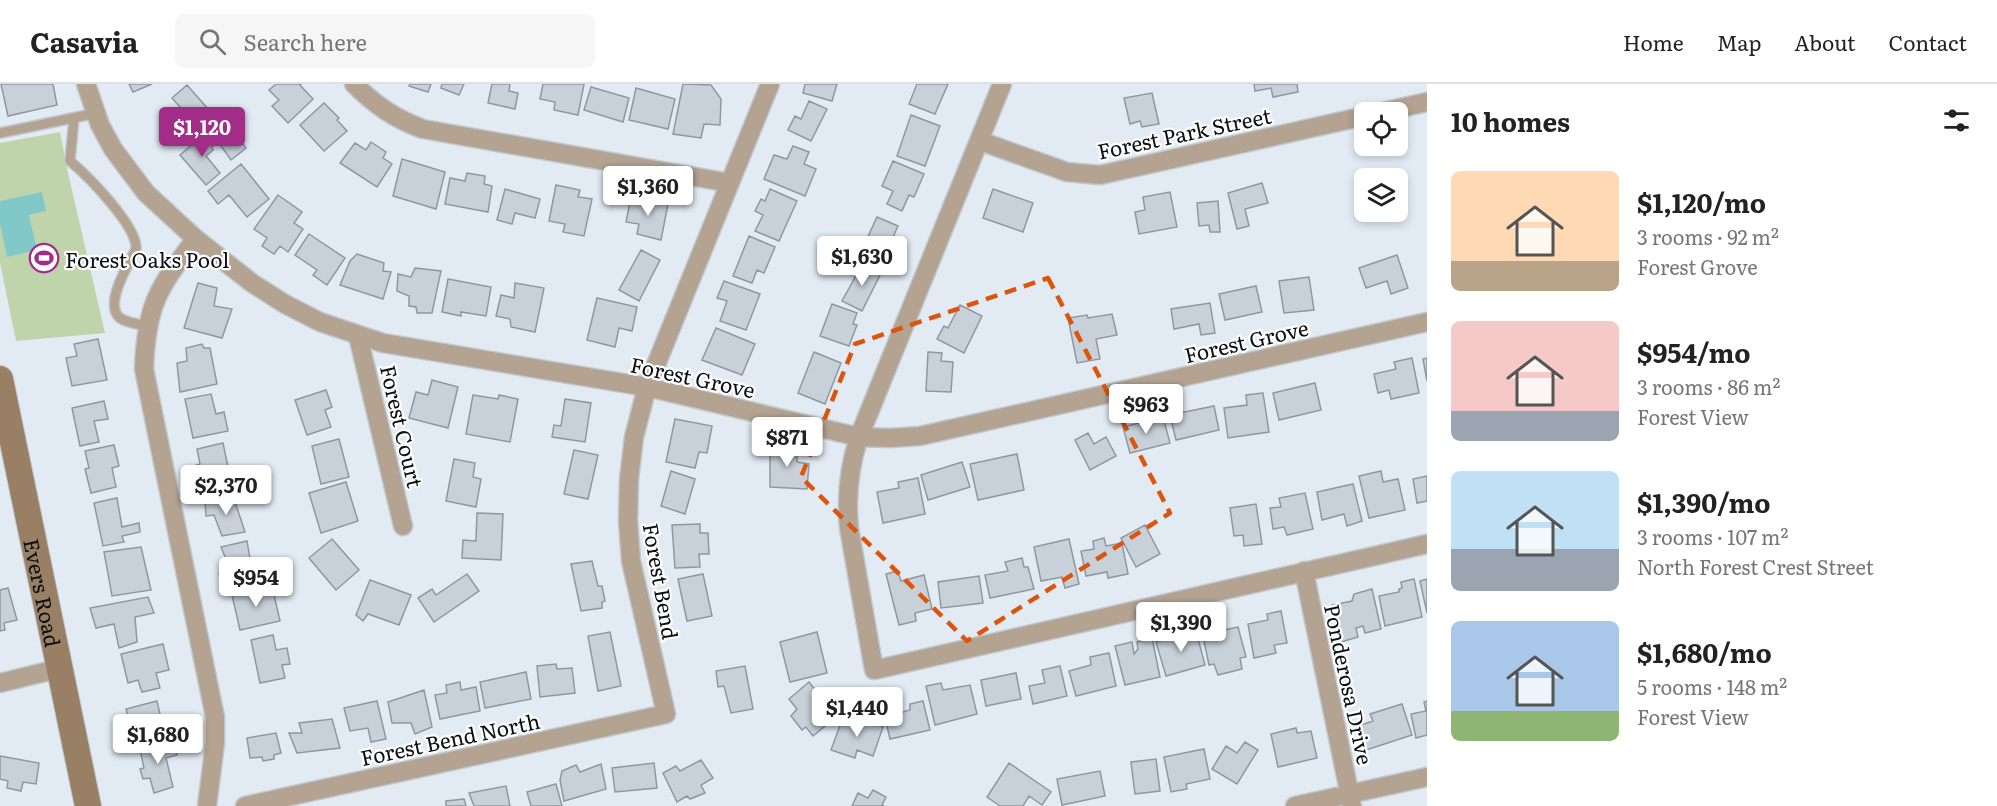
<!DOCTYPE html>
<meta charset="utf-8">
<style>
body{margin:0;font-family:Literata,serif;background:#f6f6f6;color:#222;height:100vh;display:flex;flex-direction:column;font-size:22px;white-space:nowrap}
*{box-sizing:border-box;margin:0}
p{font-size:20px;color:#767676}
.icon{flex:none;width:33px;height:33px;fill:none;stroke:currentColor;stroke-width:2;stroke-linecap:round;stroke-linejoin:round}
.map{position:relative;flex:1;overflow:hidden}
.drawer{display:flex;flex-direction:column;background:#fff;width:570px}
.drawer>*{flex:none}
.buttons{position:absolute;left:1354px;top:18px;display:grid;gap:12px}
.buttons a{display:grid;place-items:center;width:54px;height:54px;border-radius:9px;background:#fff;box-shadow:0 3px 9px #0003;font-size:30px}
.price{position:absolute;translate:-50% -51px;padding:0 14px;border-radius:6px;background:#fff;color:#222;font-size:20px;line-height:39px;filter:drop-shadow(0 2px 3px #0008)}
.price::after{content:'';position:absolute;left:50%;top:36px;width:18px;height:14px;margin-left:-9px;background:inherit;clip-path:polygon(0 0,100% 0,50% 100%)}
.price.current{background:#a12d88;color:#fff}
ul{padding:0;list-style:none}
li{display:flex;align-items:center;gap:18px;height:150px;padding:0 24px}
li span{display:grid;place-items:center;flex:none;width:168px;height:120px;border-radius:9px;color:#555}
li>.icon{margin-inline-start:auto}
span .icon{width:72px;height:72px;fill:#fffc;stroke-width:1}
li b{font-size:26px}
h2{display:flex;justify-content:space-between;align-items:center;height:72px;padding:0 24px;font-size:26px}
header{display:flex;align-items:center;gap:36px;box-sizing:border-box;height:84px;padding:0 30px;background:#fff;border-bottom:2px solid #e0e0e0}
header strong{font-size:28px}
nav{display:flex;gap:33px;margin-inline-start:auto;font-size:21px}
.search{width:420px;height:54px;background:#f6f6f6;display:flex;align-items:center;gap:15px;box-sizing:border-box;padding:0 21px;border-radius:9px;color:#767676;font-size:22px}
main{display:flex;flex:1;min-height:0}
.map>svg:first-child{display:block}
</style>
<header>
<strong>Casavia</strong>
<div class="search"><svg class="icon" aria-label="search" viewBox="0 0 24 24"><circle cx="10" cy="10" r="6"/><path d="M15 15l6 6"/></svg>Search here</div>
<nav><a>Home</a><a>Map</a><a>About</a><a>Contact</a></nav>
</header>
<main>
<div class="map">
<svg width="1427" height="722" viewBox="0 0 1427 722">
<rect width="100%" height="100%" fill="#e2ebf4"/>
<path fill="#c0d4ac" d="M60 48 68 89 105 249 16 257 0 179V59Z"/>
<path fill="#80c9c8" d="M42 108 46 127 29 131 37 166 7 173 0 140V117Z"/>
<path fill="#c8d1da" stroke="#8f98a0" stroke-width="1.5" d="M1 0H53L57 21 8 32Z
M129 0H152L133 8Z
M276 0H301L300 1 313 15 288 39 272 22 279 16 269 6Z
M410 0H431L428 8 409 2Z
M442 0H464L459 11 441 4Z
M492 0H510L509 7 518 9 515 25 488 19Z
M543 0H584L578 31 554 26 555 18 540 15Z
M683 0 711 1 721 15 720 41 704 40 701 54 673 50Z
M805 0H837L832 17 803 9Z
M917 0H948L935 30 909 20Z
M1254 0H1297L1298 8 1273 13 1271 4 1255 7Z
M187 1 209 26 194 39 172 14Z
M591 3 629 14 623 38 584 26Z
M636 4 675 15 668 45 629 36Z
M1152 9 1159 40 1142 43 1140 37 1130 40 1124 14Z
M809 17 827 25 811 57 788 46 795 32 801 35Z
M324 19 339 34 337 36 347 47 324 67 300 41Z
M911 31 940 42 925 82 897 72Z
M233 46 246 64 231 76 218 58Z
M208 47 217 58 212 63 213 66 206 72 220 89 206 101 180 71Z
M371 58 386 68 383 74 392 80 377 103 340 79 355 59 366 66Z
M793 62 809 68 804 80 816 85 805 112 764 95 774 71 787 75Z
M402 75 445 88 436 125 393 112Z
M893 77 924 90 914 113 909 111 902 127 887 120 893 107 882 102Z
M241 80 269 115 247 133 229 111 218 120 208 107Z
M467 89 485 92 484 100 492 102 488 128 445 120 450 94 465 97Z
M1262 99 1268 119 1245 125 1249 142 1237 145 1228 109Z
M556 101 580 106 578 113 592 115 584 152 563 148 565 140 549 137Z
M505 105 540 115 535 134 515 129 512 140 497 136Z
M770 105 797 117 779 157 755 147 763 131 755 127 761 115 765 117Z
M993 105 1033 119 1023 148 983 134Z
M1170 108 1177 143 1139 150 1135 128 1145 126 1143 113Z
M278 111 302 128 294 139 303 145 288 168 280 162 274 170 262 162 267 154 254 145Z
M631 113 668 120 661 156 637 150 639 140 626 138Z
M1218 117 1220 148H1210L1209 141 1199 142 1197 119Z
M877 133 898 142 881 180 860 170Z
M309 150 345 174 327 201 313 191 317 186 295 171Z
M749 152 775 163 764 189 757 186 752 199 733 192Z
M641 166 660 176 639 217 619 206Z
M357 170 384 179 383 187 391 188 383 215 340 201 350 177Z
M1397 171 1408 204 1391 210 1387 197 1366 204 1359 184Z
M863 179 881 189 862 227 842 217Z
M415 184 441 187 432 229H417L416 223 409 222V212L397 207 398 190 411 193Z
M1309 193 1314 226 1284 229 1279 197Z
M448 195 491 203 486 232 461 228V232L442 228Z
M724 197 760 210 746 246 720 237 727 217 717 214Z
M198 199 217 204 214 222 232 225 222 254 184 244Z
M515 199 544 204 535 248 511 243 510 235 496 232 501 211 514 214Z
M1256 202 1262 228 1225 236 1219 210Z
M597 214 637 223 632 247 619 244 615 263 587 256Z
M1210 219 1215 249 1201 251 1199 240 1174 245 1171 225Z
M832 220 857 229 853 240 857 241 849 262 820 252Z
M960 221 982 232 964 269 937 255 944 242 948 244Z
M1112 230 1117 251 1096 255 1100 275 1077 279 1068 234 1087 231 1088 234Z
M716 244 755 260 742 291 702 276Z
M98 255 107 296 72 302 66 274 77 272 74 260Z
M202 260 204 264H210L217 300 180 308 177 279 187 277 186 264Z
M814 268 841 279 825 320 798 309Z
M928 268 942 269 941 277 953 278 951 308 926 307Z
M1412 274 1419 309 1391 315 1389 306 1378 309 1374 290 1396 285 1394 278Z
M1427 274V297L1423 275Z
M432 296 458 303 448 344 409 334 416 308 428 311Z
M1315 299 1321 326 1279 336 1273 309Z
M326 306 332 323 325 326 331 343 307 351 295 316Z
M1263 309 1269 348 1228 354 1224 324 1247 321 1246 311Z
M211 310 216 330 224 328 228 347 193 354 185 315Z
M473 311 498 315 499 311 518 315 510 358 466 350Z
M565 315 591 319 585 358 552 353 554 341 561 342Z
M104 317 108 335 94 337 99 358 80 362 72 324Z
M1214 322 1219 346 1176 356 1170 331Z
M1163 333 1170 359 1130 369 1123 343Z
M675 335 712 342 707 369 699 368 695 384 666 378Z
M1088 349 1094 360 1106 353 1116 372 1090 386 1075 356Z
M339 355 349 393 321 400 312 362Z
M223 359 232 402 206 408 202 391 198 392 196 381 200 380 197 365Z
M770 360 797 362V378L809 380 807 405 770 403Z
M114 361 119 382 112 384 116 403 91 409 85 385 89 384 85 367Z
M574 366 598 371 588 415 564 410Z
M1017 370 1024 406 978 416 970 380Z
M454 375 475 379 473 393 481 395 476 423 446 417Z
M962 378 970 403 928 416 921 391Z
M671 387 695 395 685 430 661 422Z
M1381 387 1383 398 1398 395 1405 426 1369 434 1359 392Z
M1427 392V417L1417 419 1413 395Z
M918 394 925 430 883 439 877 408 899 404 898 398Z
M346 398 358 437 321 449 309 409Z
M1353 400 1362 437 1347 442 1344 430 1322 436 1317 408Z
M1305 409 1313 445 1287 451 1284 443 1273 445 1270 424 1281 423 1279 414Z
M233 412 245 448 222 452 214 431 206 432 205 418Z
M117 414 122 443 139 439 140 448 122 452 124 458 103 462 94 419Z
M1256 420 1262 460 1244 462 1243 451 1234 452 1230 424Z
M477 429 503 430 501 476 462 474 463 456 476 457Z
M700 440V449H708L709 470H699L700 483 675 484 672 441Z
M1145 441 1160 470 1136 483 1121 454Z
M1104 454 1106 462 1122 459 1128 490 1108 494 1107 488 1086 492 1081 467 1094 465 1093 457Z
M332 455 359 486 336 506 309 474Z
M1069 455 1079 500 1065 504 1062 493 1041 497 1034 463Z
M247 457 254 499 224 505 219 489 230 485 221 463Z
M141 463 151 506 112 512 104 468Z
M1022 474 1024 483H1028L1034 505 990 514 985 491 1008 487 1005 478Z
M592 477 598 502H602L605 517 602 518V524L581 527 571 480Z
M898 487 901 497 924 491 932 525 915 529 916 537 899 541 886 490Z
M467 490 479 507 434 538 418 514 432 505 436 511Z
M703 490 712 532 687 537 678 495Z
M979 492 983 519 941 524 938 498Z
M1414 495 1422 533 1385 542 1379 512 1399 508V505L1402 504 1401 498Z
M1427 495V529L1420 497Z
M370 496 411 511 399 541 368 530 363 537 356 531Z
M272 502 280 537 240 546 232 511Z
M8 504 17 536 4 539 5 546 0 547V506Z
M1372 505 1381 545 1365 549 1363 542 1356 544 1358 553 1341 558 1332 521 1352 517 1354 510Z
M148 513 154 529 135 533 137 558 119 564 114 540 96 544 90 524Z
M1281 527 1287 559 1274 561 1276 569 1254 574 1248 540 1268 536 1267 530Z
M1238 543 1246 573 1240 574 1242 585 1218 591 1214 580 1209 581 1204 557 1221 553 1220 547Z
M1196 547 1205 581 1166 592 1156 558Z
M610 548 621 602 598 607 588 552Z
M817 548 827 589 790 598 780 558Z
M273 551 276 566 287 564 290 580 282 581 285 594 260 599 251 556Z
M1152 554 1160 593 1125 601 1115 562 1132 558 1134 570 1138 565 1137 558Z
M163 560 169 586 156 589 160 604 142 608 138 596 128 599 121 570Z
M1109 569 1116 602 1076 612 1069 587 1091 581 1090 573Z
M556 580 557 585 572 584 575 609 540 613 537 582Z
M745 582 753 625 731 629 724 602 718 603 716 587Z
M1060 582 1067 612 1033 620 1029 602 1045 599 1042 586Z
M526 588 531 615 485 624 480 598Z
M1016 589 1021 615 986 622 981 596Z
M460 598 461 606 476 603 480 627 440 635 435 611 447 609 446 601Z
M809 598 827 621 832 617 841 629 813 652 806 643 802 646 791 632 797 625 789 615Z
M941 599 943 606 970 601 977 630 935 641 926 602Z
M424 606 432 643 415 650 411 639H392L388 618Z
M157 617 161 635 169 633 174 651 135 661 126 625Z
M377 617 386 655 371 658 368 644 350 647 344 624Z
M923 617 930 646 890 655 885 633 910 626V620Z
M1427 617V651L1416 654 1411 630 1426 627 1424 618Z
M1402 620 1412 651 1366 666 1358 642 1373 637 1370 630Z
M332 635 340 664 297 669 289 649H302L299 639Z
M863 635 883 643 873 672 857 666 855 674 831 666 842 636 860 643Z
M1296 644 1297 649 1311 647 1317 674 1278 683 1271 650Z
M276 649 281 669 274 671V675L263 677 262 673 250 674 247 654Z
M173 657 177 671 166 674 173 703 154 709 150 694 143 695 140 685 144 684 140 665Z
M1245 658 1258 666 1237 700 1212 685 1226 662 1237 669Z
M1204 665 1210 695 1186 700 1187 705 1171 708 1164 673Z
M0 672 39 679 36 700 23 698 21 707 7 704 8 697 0 695Z
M1156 675 1160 707 1135 710 1131 678Z
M701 676 713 694 701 701 705 709 690 715 687 712 677 718 663 689 676 682 680 687Z
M654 679 657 704 615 708 612 684Z
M1009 679 1051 708 1042 721 1029 712 1023 722H1000L987 713Z
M601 680 606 705 564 717 560 696 562 687 576 681 580 688Z
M1100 687 1105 712 1062 721 1057 695Z
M556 700 562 722H531L527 708Z
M506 702 510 722H474L469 709Z
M873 706 886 713 882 721 884 722H852L858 709 868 714Z
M464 715 466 722H446V717Z"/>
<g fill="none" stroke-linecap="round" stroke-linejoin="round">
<g stroke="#c0c8d0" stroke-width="12">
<path id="service" d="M74 34 70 77C88 92 138 143 136 165 129 180 103 220 120 234 127 239 138 240 147 242
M0 49 97 29"/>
</g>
<g stroke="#c0c8d0" stroke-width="21">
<path id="minor" d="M86 0 100 41 113 65 146 109 196 155 252 199 285 220 320 238 383 259 647 303 859 353 890 354 920 352 1427 238
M354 0C375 21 395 35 423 45L730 99
M1002 0 859 353C849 383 846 412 849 444L874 586 1427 460
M1382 28 1427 18
M980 57 1067 88 1100 91 1365 32
M196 155C158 203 146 222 144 285L215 633V659L207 722
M358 252 403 442
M1304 487 1352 722
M0 599 61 584
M245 722 666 630 631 477 628 436 629 395 634 353 647 303 770 0
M1295 722 1427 693"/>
</g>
<g stroke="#c0c8d0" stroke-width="28">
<g id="secondary">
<path id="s1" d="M0 295 88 722"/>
</g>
</g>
<use href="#service" stroke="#b4a391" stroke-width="9"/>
<use href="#minor" stroke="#b4a391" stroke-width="18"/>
<use href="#secondary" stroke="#998065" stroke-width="26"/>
</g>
<path fill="none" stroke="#dd550c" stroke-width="4.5" stroke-dasharray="12 8" stroke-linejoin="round" d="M1048 194 1170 429 967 557 801 393 855 260Z"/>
<defs>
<g id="stadium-ring" transform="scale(1.5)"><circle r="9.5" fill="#fff" stroke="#a12d88" stroke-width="1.5"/><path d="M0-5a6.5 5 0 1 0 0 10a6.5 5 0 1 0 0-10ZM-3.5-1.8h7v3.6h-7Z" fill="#a12d88"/></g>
</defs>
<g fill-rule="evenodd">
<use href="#stadium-ring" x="44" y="174"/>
</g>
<g text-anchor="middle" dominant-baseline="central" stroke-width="4.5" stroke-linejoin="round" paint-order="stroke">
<g font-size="21" fill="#0c0f12" stroke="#fff">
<text transform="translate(1184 48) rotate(-12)">Forest Park Street</text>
<text transform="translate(1246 256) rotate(-13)">Forest Grove</text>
<text transform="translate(693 292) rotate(12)">Forest Grove</text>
<text transform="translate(403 342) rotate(77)">Forest Court</text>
<text transform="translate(662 497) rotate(80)">Forest Bend</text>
<text stroke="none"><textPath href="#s1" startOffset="218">Evers Road</textPath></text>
<text transform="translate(1350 600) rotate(78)">Ponderosa Drive</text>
<text transform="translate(450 654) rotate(-12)">Forest Bend North</text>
</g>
<g font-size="21" fill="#0c0f12" stroke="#fff" text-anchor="start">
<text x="65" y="174">Forest Oaks Pool</text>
</g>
</g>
</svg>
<div class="buttons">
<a><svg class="icon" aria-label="locate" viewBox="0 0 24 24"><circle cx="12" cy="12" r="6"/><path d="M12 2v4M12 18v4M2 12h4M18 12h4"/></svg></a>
<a><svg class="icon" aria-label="layers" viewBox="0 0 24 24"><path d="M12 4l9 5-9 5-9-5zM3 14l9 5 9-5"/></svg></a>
</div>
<b class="price current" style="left:202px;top:74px">$1,120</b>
<b class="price" style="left:648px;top:133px">$1,360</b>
<b class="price" style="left:862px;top:203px">$1,630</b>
<b class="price" style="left:1146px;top:351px">$963</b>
<b class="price" style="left:787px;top:384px">$871</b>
<b class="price" style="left:226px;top:432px">$2,370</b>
<b class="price" style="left:256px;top:524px">$954</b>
<b class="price" style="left:1181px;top:569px">$1,390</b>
<b class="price" style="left:857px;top:654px">$1,440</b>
<b class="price" style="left:158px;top:681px">$1,680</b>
</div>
<section class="drawer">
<h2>10 homes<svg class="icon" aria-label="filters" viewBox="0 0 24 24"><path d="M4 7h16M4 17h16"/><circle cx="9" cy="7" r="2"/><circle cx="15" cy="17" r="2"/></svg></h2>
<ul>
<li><span style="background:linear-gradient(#ffd9b3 75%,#b9a48a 0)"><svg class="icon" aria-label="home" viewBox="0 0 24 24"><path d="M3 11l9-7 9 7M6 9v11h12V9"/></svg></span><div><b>$1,120/mo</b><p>3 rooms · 92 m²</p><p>Forest Grove</p></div></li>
<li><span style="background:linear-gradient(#f6c9c9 75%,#9aa5b1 0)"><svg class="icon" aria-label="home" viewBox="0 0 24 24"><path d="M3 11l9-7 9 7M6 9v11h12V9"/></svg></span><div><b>$954/mo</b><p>3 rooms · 86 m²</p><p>Forest View</p></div></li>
<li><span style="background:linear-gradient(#bfe0f5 65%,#9aa5b1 0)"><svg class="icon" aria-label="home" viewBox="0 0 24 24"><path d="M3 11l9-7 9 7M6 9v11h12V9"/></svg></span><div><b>$1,390/mo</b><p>3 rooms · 107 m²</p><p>North Forest Crest Street</p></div></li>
<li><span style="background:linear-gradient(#a9c7e8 75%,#8fb573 0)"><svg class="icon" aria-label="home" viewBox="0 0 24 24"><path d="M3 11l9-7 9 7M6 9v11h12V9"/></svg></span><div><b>$1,680/mo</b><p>5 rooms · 148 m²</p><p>Forest View</p></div></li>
</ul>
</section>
</main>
